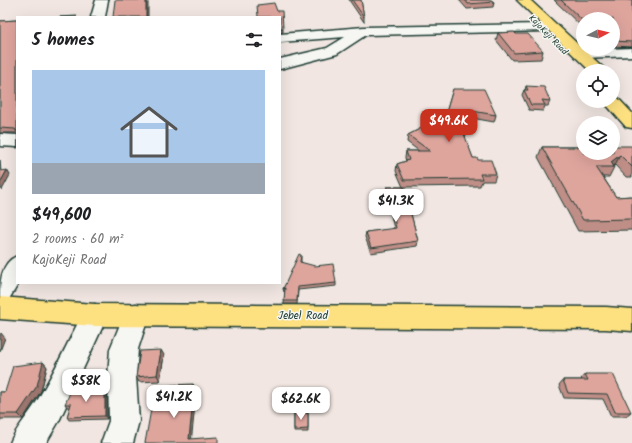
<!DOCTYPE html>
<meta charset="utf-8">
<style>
body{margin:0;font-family:Kalam,sans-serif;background:#f2f2f2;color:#202124;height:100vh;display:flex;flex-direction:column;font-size:15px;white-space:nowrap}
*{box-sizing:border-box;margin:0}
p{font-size:13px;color:#757577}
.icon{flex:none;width:22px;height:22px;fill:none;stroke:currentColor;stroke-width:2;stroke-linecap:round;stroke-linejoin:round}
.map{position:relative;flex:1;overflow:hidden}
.sheet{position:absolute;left:16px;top:16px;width:265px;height:268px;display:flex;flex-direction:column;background:#fff;border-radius:0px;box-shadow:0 4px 16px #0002}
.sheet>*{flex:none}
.needle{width:26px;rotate:83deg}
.controls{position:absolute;left:576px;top:12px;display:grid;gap:8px}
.controls a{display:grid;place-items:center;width:44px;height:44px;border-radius:50%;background:#fff;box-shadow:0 4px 16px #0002;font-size:20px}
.price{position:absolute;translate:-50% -34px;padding:0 9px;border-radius:8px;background:#fff;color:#222;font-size:13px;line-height:26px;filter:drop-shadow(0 1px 2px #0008)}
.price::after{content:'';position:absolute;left:50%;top:24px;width:12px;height:9px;margin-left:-6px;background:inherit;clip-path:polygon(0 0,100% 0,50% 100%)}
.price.active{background:#c8321e;color:#fff}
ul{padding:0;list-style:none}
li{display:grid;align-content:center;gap:8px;height:212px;padding:0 16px}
li span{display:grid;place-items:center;height:124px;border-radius:0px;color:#555}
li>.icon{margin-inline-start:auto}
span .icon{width:72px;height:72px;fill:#fffc;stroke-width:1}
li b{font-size:17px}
h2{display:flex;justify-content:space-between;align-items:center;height:48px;padding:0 16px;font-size:17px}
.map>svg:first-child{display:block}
</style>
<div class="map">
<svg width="632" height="443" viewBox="0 0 632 443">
<rect width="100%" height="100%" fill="#f1e6e1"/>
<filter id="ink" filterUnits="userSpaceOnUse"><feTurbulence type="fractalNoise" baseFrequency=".025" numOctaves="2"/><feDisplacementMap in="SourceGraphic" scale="8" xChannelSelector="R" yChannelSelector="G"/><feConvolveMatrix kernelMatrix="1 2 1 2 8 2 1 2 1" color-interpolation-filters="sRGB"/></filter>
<g filter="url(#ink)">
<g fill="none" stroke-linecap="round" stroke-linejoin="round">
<g stroke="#1f3d34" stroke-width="3">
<path id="minor" d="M96 0H108L105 17H91Z
M625 0H632V5L628 4Z
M542 24 547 25 549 28 547 31 366 35 337 54 280 69V59L327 48 345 37 280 42V34L364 27Z
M632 48V56L583 58 578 57 576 54 578 51 583 50Z
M0 134 17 135V147L0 146Z
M17 256V283H19L9 299 0 302C0 283 0 263 17 256Z
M95 304 104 307 108 315 59 421 46 443H10C16 428 28 416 37 401 55 371 70 338 86 307Z
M136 304 145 307 149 315 138 349 136 377 139 421 133 443H101L109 421 108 377 110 349 127 307Z"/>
</g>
<g stroke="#1f3d34" stroke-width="3">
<path id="major" d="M517 0H530L607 71H590Z
M613 96 617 97 632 113V128L626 127 603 101H613Z
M0 297 95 304 606 307 632 309V331L606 329 95 326 0 319Z"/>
</g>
<use href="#minor" fill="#f6f6f2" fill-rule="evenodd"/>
<use href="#major" fill="#fde080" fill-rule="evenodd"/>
</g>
<path fill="#bf8e87" stroke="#1f3d34" d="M349 0H361L364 17V22Z
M459 0H491L494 2 493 7 467 9Z
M554 0H629L632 1V47L613 46V19H583V28Z
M17 20V133H0V21Z
M498 33 516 34 543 51 541 59 512 60 496 40Z
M526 86 550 101 548 106H545L543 111 529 110 522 95 524 90H525Z
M453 89 496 115 494 122 466 117 467 131 465 138 473 158 478 160 496 174 494 181H482L480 186 404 187 418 241 417 246 371 253 365 237 366 232 394 229 386 192 387 187H403L396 171 397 164 406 161 405 158 406 151H419L407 142 408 135 445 116Z
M542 147H632V177H626L615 165 613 166 614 167 609 177H603L616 197 632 196V230L578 231 538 157Z
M301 255V262L336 283V286L298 290 297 304H284L285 291 284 292 283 289Z
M164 355 160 381 139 382 136 377Z
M43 362 47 367 41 391 23 419H1L0 421V392H5Z
M585 374 631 412 626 416H611L603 399 564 398 559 385 563 380H582L581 379Z
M91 390V391L105 390 107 393V419L69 420 67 417 70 407H67L65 404Z
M294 413H308V432H294Z"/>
<path fill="#9b746e" stroke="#1f3d34" d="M146 0H148V17H146Z
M280 28H283V32L280 33Z
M620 155 615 165 612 167 611 162Z
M0 160V161L1 172 0 170Z
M7 170 10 175 2 190 0 186V183Z
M1 333 5 338 0 351V335Z
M161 350 164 355 160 381 157 375Z
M43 362 47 367 41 391 23 419 18 414Z
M193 384 195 388 192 406 191 401Z
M89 387 91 390 89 394 88 392Z
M105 390 107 393V419L105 416Z
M193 401 195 405 191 443 189 439Z"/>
<path fill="#dea59d" stroke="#1f3d34" d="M115 0H146V17H113Z
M352 0H361L364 17Z
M465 0H491L494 2 468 4Z
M561 0H629L632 1V42L613 41V19H583V21Z
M274 3 277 11H282L283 28H280V17H258L257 5Z
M77 16 76 17H59Z
M17 20V131H16L15 129 0 128V21Z
M514 32 516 34H528L543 51 514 53 498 33Z
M526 86 544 87 550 101 542 100 545 105H531L524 90H528Z
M453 89H484L496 115 466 110 467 131H463L473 158H477L478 160H491L496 174H480L482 179 404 180 397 164 409 160 406 151H430L408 135 445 116Z
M613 146H631L632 147V167L620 155 611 162 614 167H596L616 197 632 196V219L583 220 542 147H583V153H613Z
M7 170 0 183V171Z
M387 187H404L418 241 371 248 366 232 396 228Z
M299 254 301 255 300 262 315 266 333 264 336 283 298 287 297 301H284L285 288 283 289Z
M161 350 157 375 136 377 140 351Z
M43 362 37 386 18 414H0V392H5L13 366Z
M585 374H613L631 412H615L607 394 568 393 563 380H588Z
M193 384 191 401H193L189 439 218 437V443H145L152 404 168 402 171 385Z
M73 386 89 387 88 392 105 390V416L67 417 71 404H65Z
M294 413H308V429L294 430Z"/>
</g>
<g text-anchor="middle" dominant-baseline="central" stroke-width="3" stroke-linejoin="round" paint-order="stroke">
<g font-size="9" fill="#1f3d34" stroke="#f6f6f2">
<text transform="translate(548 35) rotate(46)">KajoKeji Road</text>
</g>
<g font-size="11" fill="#1f3d34" stroke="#f6f6f2">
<text x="303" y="316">Jebel Road</text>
</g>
</g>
</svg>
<div class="controls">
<a><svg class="needle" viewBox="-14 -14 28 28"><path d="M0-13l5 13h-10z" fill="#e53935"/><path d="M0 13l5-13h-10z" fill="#757577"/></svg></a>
<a><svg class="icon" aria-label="locate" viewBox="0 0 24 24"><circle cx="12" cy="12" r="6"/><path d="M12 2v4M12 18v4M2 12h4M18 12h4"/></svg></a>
<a><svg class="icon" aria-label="layers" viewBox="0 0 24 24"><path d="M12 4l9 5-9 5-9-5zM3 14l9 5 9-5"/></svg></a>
</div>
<b class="price active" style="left:449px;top:143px">$49.6K</b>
<b class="price" style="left:396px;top:223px">$41.3K</b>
<b class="price" style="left:86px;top:403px">$58K</b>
<b class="price" style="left:174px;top:419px">$41.2K</b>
<b class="price" style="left:301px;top:421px">$62.6K</b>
<section class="sheet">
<h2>5 homes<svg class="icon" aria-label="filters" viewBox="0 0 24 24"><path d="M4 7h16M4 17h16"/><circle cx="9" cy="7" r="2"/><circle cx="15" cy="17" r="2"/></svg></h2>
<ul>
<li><span style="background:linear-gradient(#a9c7e8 75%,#9aa5b1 0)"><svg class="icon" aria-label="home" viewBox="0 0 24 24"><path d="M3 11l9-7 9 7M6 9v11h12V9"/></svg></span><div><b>$49,600</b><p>2 rooms · 60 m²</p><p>KajoKeji Road</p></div></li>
</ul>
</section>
</div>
